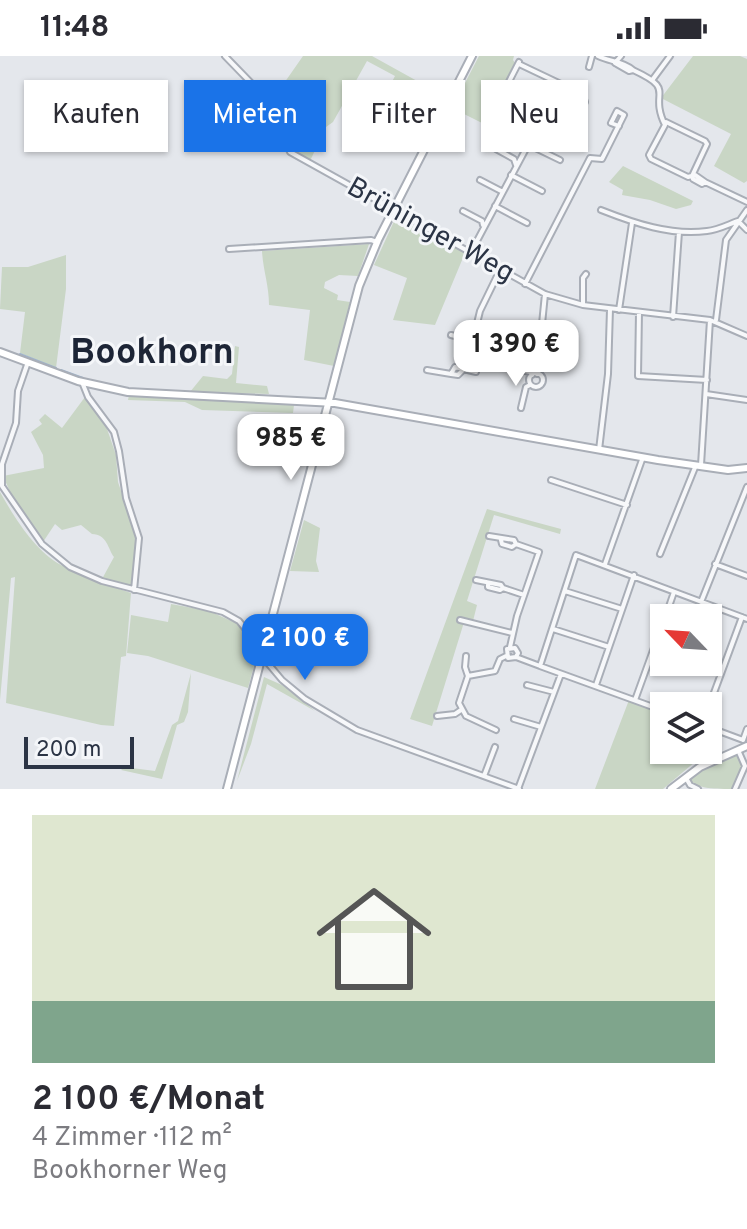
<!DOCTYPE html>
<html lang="de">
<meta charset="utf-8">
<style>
body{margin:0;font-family:Overpass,sans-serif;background:#f2f2f3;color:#2b2b33;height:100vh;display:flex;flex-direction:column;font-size:30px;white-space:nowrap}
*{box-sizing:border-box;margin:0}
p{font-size:26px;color:#7c7c81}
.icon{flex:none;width:44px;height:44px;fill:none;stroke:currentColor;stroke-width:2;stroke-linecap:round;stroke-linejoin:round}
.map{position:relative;height:733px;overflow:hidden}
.panel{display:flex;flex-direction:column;background:#fff;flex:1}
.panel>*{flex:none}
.banner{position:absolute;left:24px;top:24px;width:700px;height:72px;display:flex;gap:16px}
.needle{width:52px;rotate:295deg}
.controls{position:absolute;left:650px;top:548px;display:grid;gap:16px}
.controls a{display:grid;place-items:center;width:72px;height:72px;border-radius:0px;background:#fff;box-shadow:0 2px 6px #0004;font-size:40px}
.scale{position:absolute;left:24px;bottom:20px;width:110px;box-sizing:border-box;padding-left:8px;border:4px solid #2b3445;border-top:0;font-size:22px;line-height:28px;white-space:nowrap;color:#2b3445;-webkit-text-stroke:6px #f4f6f9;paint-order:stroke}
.price{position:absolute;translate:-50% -68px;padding:0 18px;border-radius:16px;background:#fff;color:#222;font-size:26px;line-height:52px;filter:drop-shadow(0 2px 4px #0008)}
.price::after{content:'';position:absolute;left:50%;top:48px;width:24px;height:18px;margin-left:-12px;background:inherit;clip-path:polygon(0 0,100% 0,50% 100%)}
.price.active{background:#1a73e8;color:#fff}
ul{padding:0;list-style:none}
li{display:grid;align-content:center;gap:16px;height:424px;padding:0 32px}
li+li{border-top:2px solid #e1e1e2}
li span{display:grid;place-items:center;height:248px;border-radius:0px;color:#555}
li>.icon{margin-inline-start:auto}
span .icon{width:144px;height:144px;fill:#fffc;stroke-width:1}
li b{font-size:34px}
.pill{padding:0 28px;border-radius:0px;background:#fff;box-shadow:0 2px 6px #0004;font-size:28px;line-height:72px}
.pill.active{background:#1a73e8;color:#fff}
.status{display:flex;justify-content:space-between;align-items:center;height:56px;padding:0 40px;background:#fff;direction:ltr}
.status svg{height:22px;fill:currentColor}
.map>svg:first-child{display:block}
</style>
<div class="status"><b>11:48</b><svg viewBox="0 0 49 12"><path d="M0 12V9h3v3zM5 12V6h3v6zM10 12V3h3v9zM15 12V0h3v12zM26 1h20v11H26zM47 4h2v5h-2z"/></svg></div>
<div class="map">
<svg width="747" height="733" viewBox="0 0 747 733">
<rect width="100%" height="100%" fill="#e4e7ec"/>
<path fill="#c9d6c5" d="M303 0H372L446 41 422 88 387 74 378 89 363 81 395 20 367 5 333 66 326 71 310 105 291 95 289 88 310 31 306 29 292 35 282 49 273 43Z
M479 0H514L513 4 515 7 494 48 496 54 488 70 452 52Z
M693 0H740L747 3V125L744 127 714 110 731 78 661 42Z
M623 110 693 145 691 149 676 153 650 144 622 139 623 134 609 126Z
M396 161 465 197 435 269 393 264 407 222 374 209Z
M369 188 358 220 339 219 325 226 324 232 338 239 337 244 350 246 334 310 304 304 310 254 269 249C269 229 263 214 262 195Z
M66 199V233L56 312 20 297 25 256 0 253 2 211H28Z
M235 290 239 291 236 327 267 330 269 338 190 336 203 320 227 323 232 318Z
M129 339 274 347 294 349 293 357 202 354 185 346 128 344Z
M85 341 105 367 116 399 118 426 137 483 131 530 102 523 114 501C108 493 107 478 92 478L81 469 62 474 55 468 43 486 16 449 3 420 44 412 43 399 31 376 42 368 39 364 45 358 62 372Z
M0 436C14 461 35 495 61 509 81 521 108 529 131 537L126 600 121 601 114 670 101 669 6 647 15 521 11 522 0 644Z
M487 453 561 473 560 478 494 459 467 545 477 549 473 565 465 563 432 670 410 663Z
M304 464 320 472 316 505 319 516 290 515Z
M171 548 209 555 236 567 258 595 248 632 148 600 127 597 131 559 168 566Z
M191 617 188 656 184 666 177 669 162 723 121 714 124 711 155 715 172 669 178 665Z
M264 621 282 629 315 655 267 628 251 688 237 725Z
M629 644 664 657V667V662L660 663 664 668V694H676L696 705 663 733H595Z
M738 698 743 710 733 733C718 733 697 733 688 724L702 713Z"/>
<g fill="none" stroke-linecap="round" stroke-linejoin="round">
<path stroke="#9fb4cc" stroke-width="2" d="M20 298 56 312
M61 314 83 322"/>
<g stroke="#a9aeb7" stroke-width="8">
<path id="street" d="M225 0 257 33 291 56 294 64 286 87 290 96 545 238 583 249 710 264 747 280
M598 0C610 6 623 5 633 14L629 15 615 7
M519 6 497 49 498 52 536 69
M615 7 621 0
M589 11 592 0
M633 14C678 35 648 34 665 69L649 99 651 103 688 121 695 119 705 126 702 128 693 123 692 120
M653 23 670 0
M666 66 705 85 707 88 692 120
M527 88 560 104
M496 93 514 103 516 109
M511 119 542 135
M480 124 503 136
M705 126 747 146
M495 150 527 167
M601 154C634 167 671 180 707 175 718 174 729 168 738 165L747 174
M463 155 482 165 483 169
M229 193 371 184 377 186
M470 198 545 57 571 66 576 64 585 46 582 38 519 8
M525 228 590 102 602 103 624 59 617 55 611 67 619 70
M583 249V222L586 218
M619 254 632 167
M639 256 638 320 707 324
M673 261 679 176
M716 264 726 184 747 154
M451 279 467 283 474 280
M28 306 18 335 16 367 2 408V430L42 488 70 511 102 525 223 556 239 565 263 595
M505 311 530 316 532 319
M427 314 451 318 455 311 476 316 484 286 474 280 480 255 500 214
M529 324a7 7 0 1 1 14 0a7 7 0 1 1-14 0Z
M451 318 458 319 464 313
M537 318 545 238
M82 326 88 341 114 376 119 395 126 442 139 482 134 534
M706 338 747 344
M521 352 526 331 530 329
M599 394 608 318 610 253
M701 409 710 264
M551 424 627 449
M489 480 514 484 516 488 539 496 517 560 510 591
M501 484 502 488 512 491 516 488
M660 498 696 409
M605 508 643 401
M715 508 747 520
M476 524 501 529 503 532 524 539
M488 528V531L500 534 503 532
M565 535 622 553
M701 546 747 431
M665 562 674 536
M460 564 512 577
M553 573 609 591
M466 600 465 611 468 620
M516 601 518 597 515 592 507 593 508 602 516 601 540 610
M261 603 266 605 282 624 305 643 357 674 519 733
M691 606 721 618
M527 629 554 636
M596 629 634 519
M635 644 664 564
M708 653 742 561
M664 655 540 610 576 499 747 563
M437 660 455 658 461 654
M514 663 541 671
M708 671 743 684
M496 674 466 660 459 647 468 620 495 615 500 603 506 600
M743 684 747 673
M484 720 495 691
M686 722 690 729 698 733
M518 733 561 618
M735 733 745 710 738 694"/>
</g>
<g stroke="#a9aeb7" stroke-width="10">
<path id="secondary" d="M0 296 78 325 128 336 335 347 658 404 728 414 747 412
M227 733 359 230 378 184 472 0
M671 733 700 711 747 690"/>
</g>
<use href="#street" stroke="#f7f8fa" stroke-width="4"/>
<use href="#secondary" stroke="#fff" stroke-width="6"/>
</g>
<g text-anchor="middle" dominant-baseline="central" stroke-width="6" stroke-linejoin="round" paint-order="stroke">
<g font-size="28" fill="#2b3445" stroke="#f4f6f9">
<text transform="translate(430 175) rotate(29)">Brüninger Weg</text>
</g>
<g font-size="36" font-weight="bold" fill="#1d2536" stroke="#f4f6f9">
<text x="152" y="298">Bookhorn</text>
</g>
</g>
</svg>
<div class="controls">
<a><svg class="needle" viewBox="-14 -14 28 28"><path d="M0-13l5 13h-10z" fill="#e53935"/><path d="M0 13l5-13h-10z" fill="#7c7c81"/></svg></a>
<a><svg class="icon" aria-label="layers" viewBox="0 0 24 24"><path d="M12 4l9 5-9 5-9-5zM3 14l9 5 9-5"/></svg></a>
</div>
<div class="scale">200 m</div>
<b class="price" style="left:516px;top:332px">1 390 €</b>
<b class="price" style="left:291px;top:426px">985 €</b>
<b class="price active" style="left:305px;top:626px">2 100 €</b>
<div class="banner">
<a class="pill">Kaufen</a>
<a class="pill active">Mieten</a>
<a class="pill">Filter</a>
<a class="pill">Neu</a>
</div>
</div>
<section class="panel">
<ul>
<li><span style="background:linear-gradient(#dfe7d0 75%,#7fa58c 0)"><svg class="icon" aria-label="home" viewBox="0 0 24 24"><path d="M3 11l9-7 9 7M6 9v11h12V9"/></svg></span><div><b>2 100 €/Monat</b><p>4 Zimmer · 112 m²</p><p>Bookhorner Weg</p></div></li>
</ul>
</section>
